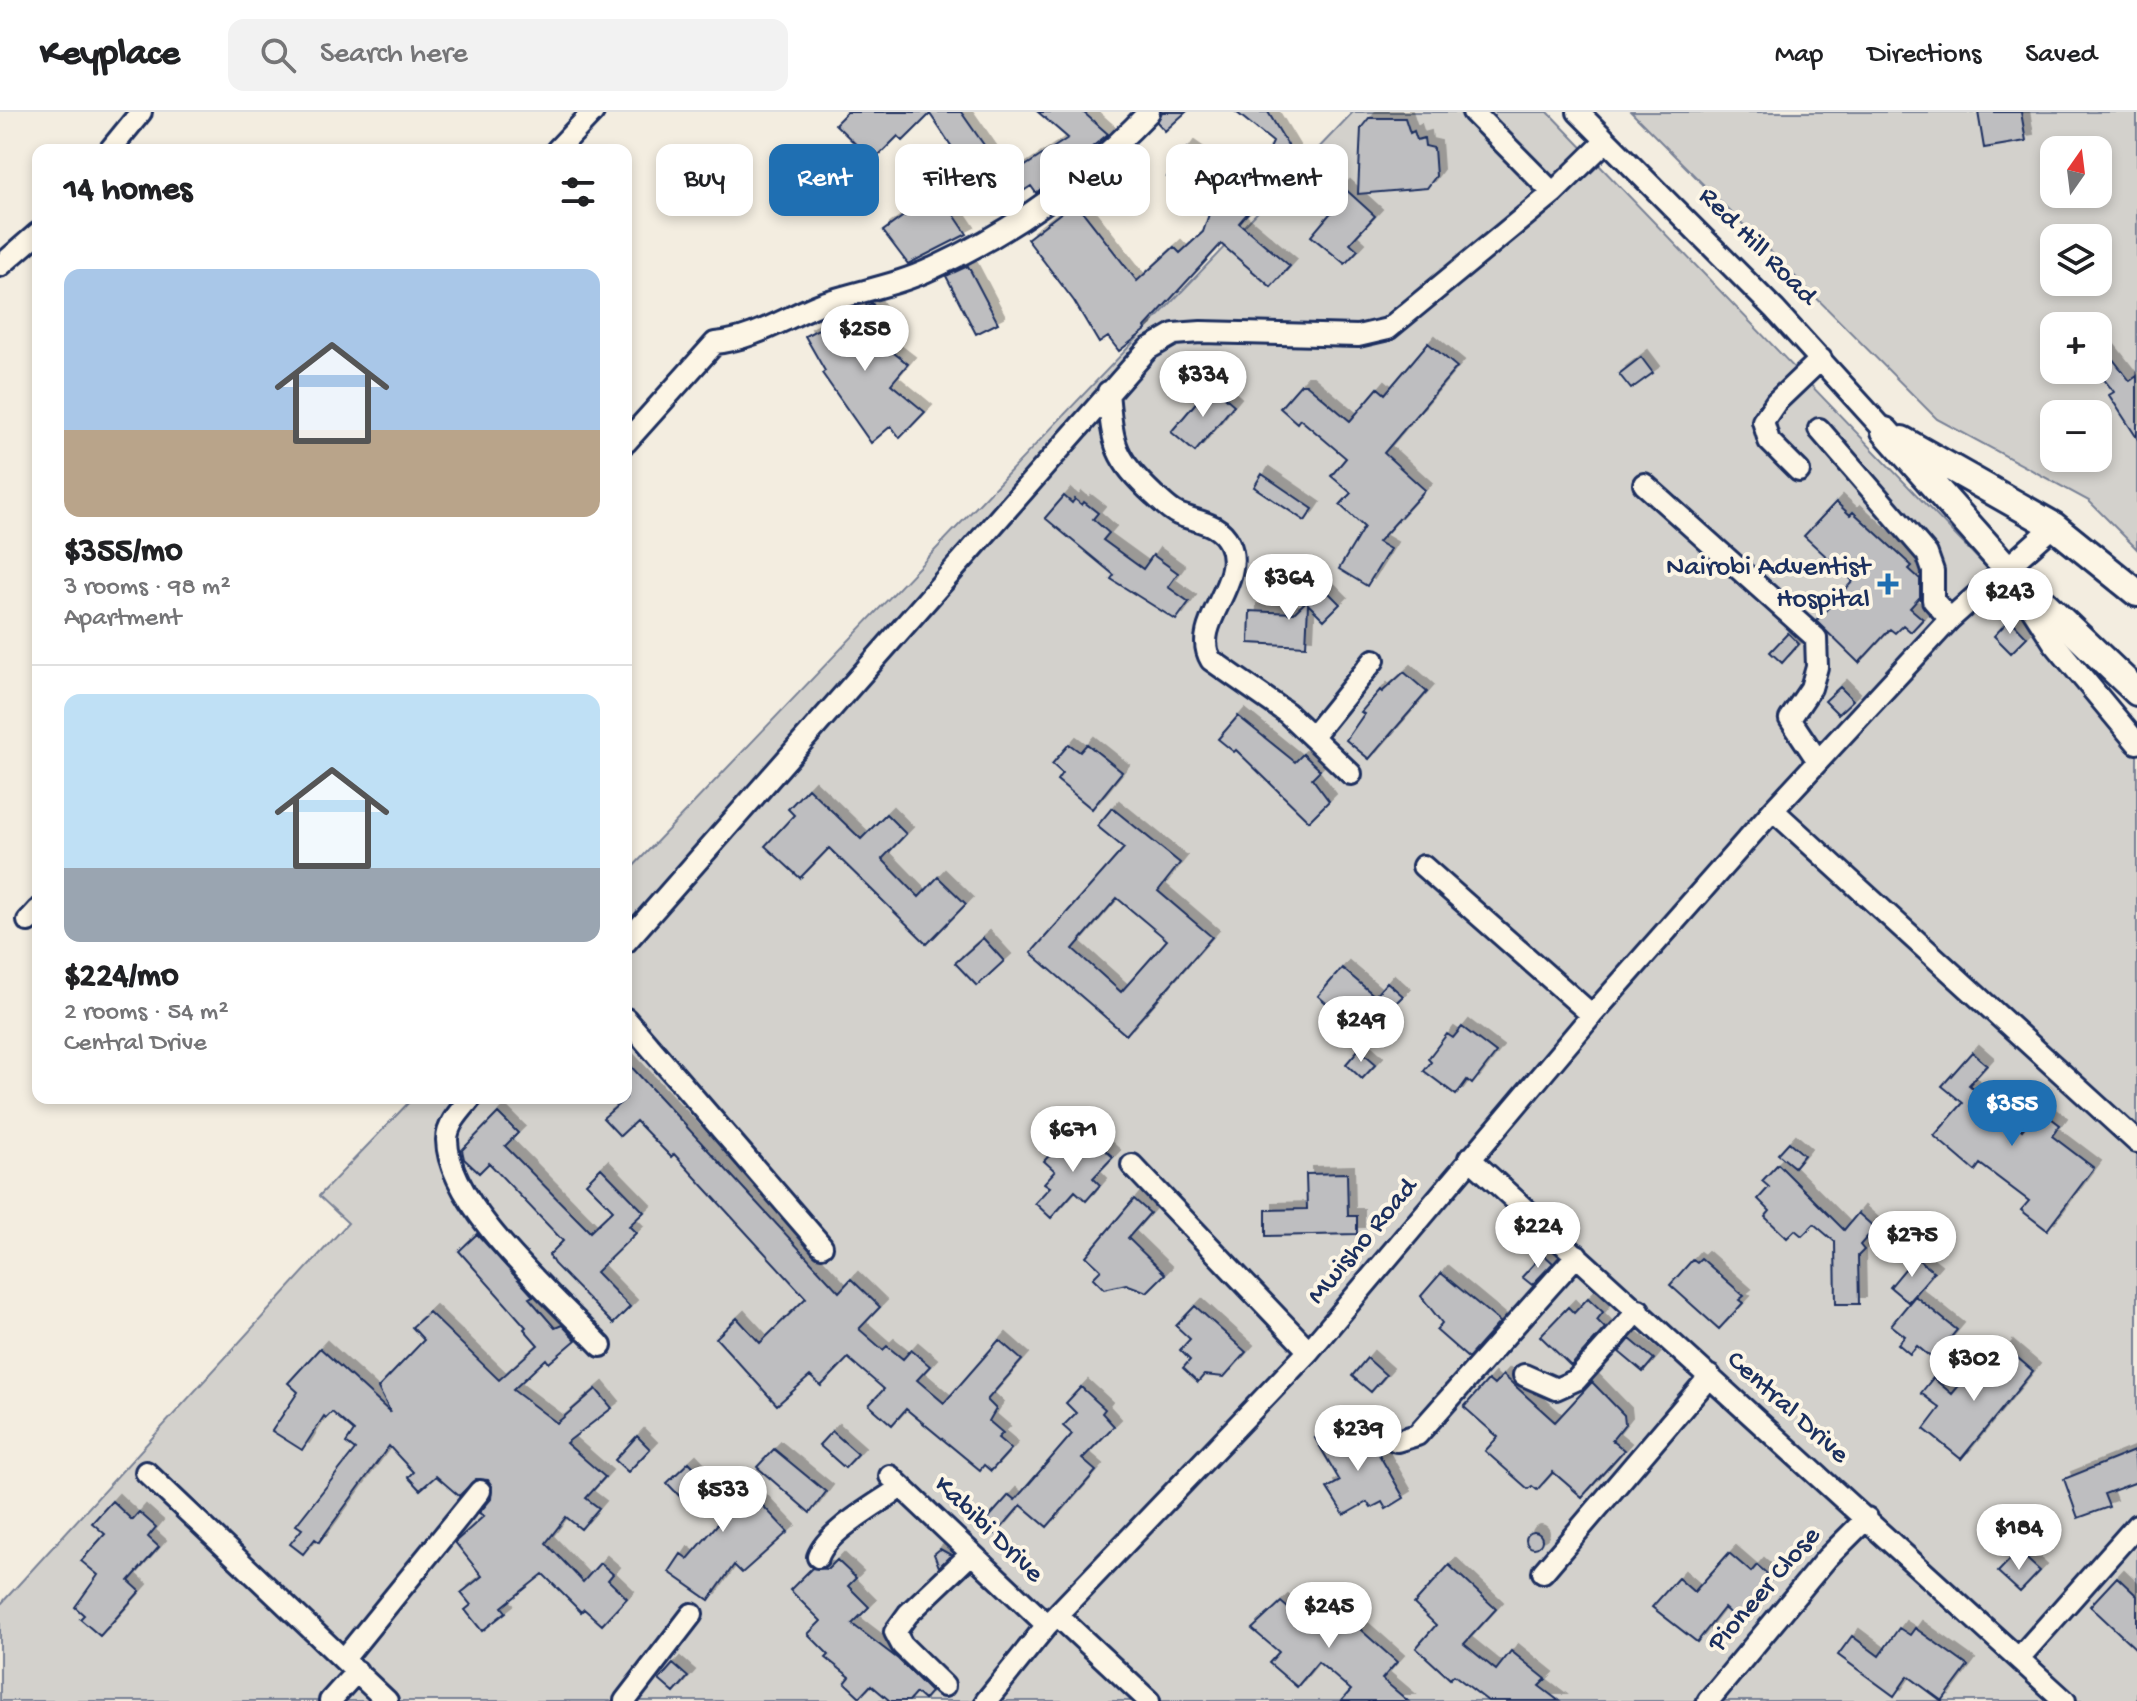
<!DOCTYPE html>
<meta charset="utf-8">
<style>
body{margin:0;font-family:"Gochi Hand",sans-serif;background:#f2f2f2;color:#202124;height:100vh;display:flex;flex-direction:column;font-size:30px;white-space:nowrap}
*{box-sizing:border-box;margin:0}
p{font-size:26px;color:#757577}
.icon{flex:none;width:44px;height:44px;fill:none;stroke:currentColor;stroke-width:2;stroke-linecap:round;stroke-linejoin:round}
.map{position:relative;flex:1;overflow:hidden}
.panel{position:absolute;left:32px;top:32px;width:600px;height:960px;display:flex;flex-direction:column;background:#fff;border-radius:16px;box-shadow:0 4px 12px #0003}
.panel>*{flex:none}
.top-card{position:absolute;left:656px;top:32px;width:760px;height:72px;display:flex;gap:16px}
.needle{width:52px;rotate:14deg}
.buttons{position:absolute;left:2040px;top:24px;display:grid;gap:16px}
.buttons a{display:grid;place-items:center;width:72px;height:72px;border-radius:16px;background:#fff;box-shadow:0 4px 12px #0003;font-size:40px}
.price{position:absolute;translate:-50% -68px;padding:0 18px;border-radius:28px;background:#fff;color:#222;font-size:26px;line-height:52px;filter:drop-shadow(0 2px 4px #0008)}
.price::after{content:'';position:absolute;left:50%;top:48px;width:24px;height:18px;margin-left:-12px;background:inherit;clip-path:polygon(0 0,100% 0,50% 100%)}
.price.current{background:#1f6fb2;color:#fff}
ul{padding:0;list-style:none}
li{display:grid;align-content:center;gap:16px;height:424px;padding:0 32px}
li+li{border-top:2px solid #e0e0e0}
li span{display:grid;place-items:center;height:248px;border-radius:16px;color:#555}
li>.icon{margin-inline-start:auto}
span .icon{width:144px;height:144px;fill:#fffc;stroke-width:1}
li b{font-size:34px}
h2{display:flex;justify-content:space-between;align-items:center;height:96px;padding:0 32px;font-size:34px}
.chip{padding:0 28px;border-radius:16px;background:#fff;box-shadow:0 4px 12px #0003;font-size:28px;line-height:72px}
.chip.current{background:#1f6fb2;color:#fff}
header{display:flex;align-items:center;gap:48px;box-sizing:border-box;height:112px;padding:0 40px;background:#fff;border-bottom:2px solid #e0e0e0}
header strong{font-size:38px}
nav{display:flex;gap:44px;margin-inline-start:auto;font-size:28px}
.search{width:560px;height:72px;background:#f2f2f2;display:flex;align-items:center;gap:20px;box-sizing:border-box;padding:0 28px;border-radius:16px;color:#757577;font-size:30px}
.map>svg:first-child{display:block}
</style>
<header>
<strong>Keyplace</strong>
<div class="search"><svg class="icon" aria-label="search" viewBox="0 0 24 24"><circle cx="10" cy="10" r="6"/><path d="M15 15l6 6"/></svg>Search here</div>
<nav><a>Map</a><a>Directions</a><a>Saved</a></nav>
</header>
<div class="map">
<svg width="2137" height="1589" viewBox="0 0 2137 1589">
<defs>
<filter id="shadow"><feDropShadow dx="7" dy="-7" stdDeviation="0" flood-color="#0004"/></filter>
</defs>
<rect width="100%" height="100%" fill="#f3ede0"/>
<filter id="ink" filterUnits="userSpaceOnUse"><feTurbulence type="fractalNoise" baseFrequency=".0125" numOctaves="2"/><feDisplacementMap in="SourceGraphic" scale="16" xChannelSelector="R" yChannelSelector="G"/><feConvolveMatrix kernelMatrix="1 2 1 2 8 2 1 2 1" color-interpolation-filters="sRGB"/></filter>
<g filter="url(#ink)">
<path fill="#d3d1cc" stroke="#778095" stroke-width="2" fill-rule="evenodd" d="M1353 0H1548L2137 612V1589H0V1493L348 1111 319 1084 413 986H626V762Z
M1631 0H2137V437L2089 389 1937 307ZM2054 38H2098V82H2054ZM2054 126H2098V170H2054ZM2054 214H2098V258H2054ZM2054 302H2098V346H2054Z"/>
<path fill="#bebec0" stroke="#1b2f5e" stroke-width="2" fill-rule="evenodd" filter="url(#shadow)" d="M847 0H961L1007 66 1068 26 1038 0H1083L1108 22 1036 81 1031 74 994 98 930 2 903 29 898 24 873 49 835 12Z
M1162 0H1186L1165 19 1157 10Z
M1236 0H1268L1295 45 1272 58 1280 64 1239 111 1290 154 1271 175 1221 132 1145 215 1146 218 1119 239 1108 225 1099 231 1074 189 1027 127 1075 90 1137 169 1174 135 1180 141 1203 120 1211 96 1167 65 1187 36 1240 73 1268 41 1273 30Z
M1978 0H2021L2026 29 1984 36Z
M1369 6H1405L1410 21 1414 19 1417 28 1424 26 1425 34 1434 36 1436 64 1427 76 1358 82 1361 16Z
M1343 75 1375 104 1350 131 1358 138 1345 152 1311 124 1334 97 1328 92Z
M938 79 967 122 908 152 883 119Z
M968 154 998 211 976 222 946 164Z
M872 191 892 225 881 231 908 252 891 272 925 300 900 326 891 314 871 331 822 261 825 259 805 224 822 215 824 219Z
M2098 228 2130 269 2137 264V326L2109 283 2114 280 2098 260Z
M1428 231 1457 255 1384 341 1425 378 1378 430 1390 437 1367 474 1339 457 1364 415 1340 393 1351 381 1331 364 1346 346 1300 307 1297 311 1280 296 1301 272H1306L1350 309 1378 276 1385 282Z
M1641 245 1653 261 1631 277 1619 262Z
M1211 273 1234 293 1195 340 1171 320Z
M1262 362 1313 397 1305 409 1254 375Z
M1064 384 1072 391 1075 387 1082 393 1084 390 1098 401 1093 407 1109 421 1103 428 1143 457 1153 443 1178 461 1168 475 1189 490 1176 508 1111 467 1114 463 1045 406Z
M1836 390 1850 403 1853 400 1912 454 1909 457 1920 467V485L1910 496 1923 507 1911 520 1903 513 1895 521 1890 517 1859 551 1816 509 1853 469 1804 424Z
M1322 474 1340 492 1324 508 1308 492 1306 534 1249 531 1250 499 1294 501Z
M2010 507 2027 525 2011 541 1994 524Z
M1788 521 1799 532 1782 551 1770 540Z
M1404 560 1427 580 1369 647 1346 628 1364 602 1361 600 1380 578 1382 580Z
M1840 575 1853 588 1838 602 1825 589Z
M1238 604 1295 650 1303 642 1320 658 1312 666 1329 689 1309 709 1236 638 1234 640 1218 627Z
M1069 632 1080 640 1087 632 1122 660 1092 697 1057 668 1062 661 1052 652Z
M808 676 861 727 886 702 906 722 882 747 919 785 938 765 966 792 927 832 829 736 800 766 765 734 794 703 788 697Z
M1112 696 1180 751 1158 779 1212 825 1126 923 1031 841 1124 736 1097 714ZM1117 786 1167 828 1121 880 1073 837Z
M983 826 1004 849 977 874 955 851Z
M1342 856 1375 884 1387 870 1403 884 1363 923 1318 884Z
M1462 915 1496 941 1472 972 1467 968 1456 983 1424 959 1431 950 1428 947 1447 922 1453 926Z
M1359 937 1376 952 1362 967 1346 952Z
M1972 940 1987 953 1969 973 2022 1018 2039 997 2060 1013 2052 1024 2094 1056 2047 1118 2021 1098 2029 1089 1980 1052 1975 1059 1934 1024 1963 991 1942 974Z
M626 949 839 1180 851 1167 880 1195 859 1217 883 1238 887 1234 903 1247 911 1238 930 1254 917 1268 944 1291 999 1228 1022 1248 987 1288 996 1297 989 1309 1003 1321 998 1326 1011 1337 991 1359 984 1353 980 1358 906 1297 892 1313 869 1293 884 1277 848 1246 821 1274 810 1264 777 1293 716 1226 737 1206 760 1231 806 1186 674 1042 671 1045 636 1009 620 1024 603 1006 626 986Z
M498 1001 518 1021 505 1034 590 1120 613 1098 586 1071 601 1056 644 1100 629 1114 636 1121 596 1160 630 1195 613 1212 554 1152 549 1143 563 1129 489 1051 479 1061 464 1047 462 1038Z
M1088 1023 1113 1045 1093 1066 1100 1073 1086 1089 1075 1079 1051 1106 1035 1091 1050 1075 1044 1071 1055 1059 1044 1049 1058 1034 1062 1038 1069 1031 1075 1037Z
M1789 1030 1804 1043 1794 1055 1778 1042Z
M1778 1052 1844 1118 1858 1101 1875 1116 1860 1133 1864 1138 1858 1144 1859 1192H1836L1835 1130 1814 1112 1802 1124 1795 1118 1787 1126 1765 1105 1770 1099 1758 1087 1769 1075 1762 1069Z
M1347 1061 1348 1104H1357V1122L1266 1124V1098L1307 1097 1306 1062Z
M1134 1087 1150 1101 1128 1126 1165 1162 1147 1180 1126 1172 1104 1177 1093 1166 1101 1158 1086 1144Z
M477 1122 533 1184 529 1186 555 1216 562 1213 576 1228 549 1251 546 1247 513 1278 557 1311 596 1277 612 1296 566 1331 605 1365 586 1386 599 1396 581 1417 566 1405 546 1431 583 1470 600 1451 613 1462 608 1468 627 1486 602 1513 584 1497 581 1500 543 1462 502 1495 506 1500 482 1519 465 1498 471 1493 461 1481 482 1464 455 1430 484 1404 479 1401 491 1387 492 1374 488 1368 476 1367 459 1384 436 1364 420 1378 408 1365 413 1360 389 1334 319 1430 315 1427 303 1442 290 1432 302 1417 296 1413 355 1338 346 1331 354 1319 332 1300 326 1306 324 1304 302 1338 272 1319 298 1280 288 1271 320 1236 391 1301 378 1276 424 1228 412 1215 429 1200 499 1268 538 1233 524 1217 526 1215 459 1139Z
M1543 1142 1553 1151 1532 1173 1522 1165Z
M1915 1145 1934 1160 1908 1190 1890 1175Z
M1701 1146 1744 1184 1739 1188 1743 1191 1719 1217 1670 1173 1693 1147 1697 1150Z
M1441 1161 1500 1210 1468 1246 1436 1218 1442 1211 1421 1184Z
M1915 1184 1957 1218 1933 1247 1917 1234 1910 1242 1898 1232 1905 1224 1891 1213Z
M1588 1186 1603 1200 1597 1208 1605 1216 1571 1254 1540 1224 1568 1195 1574 1201Z
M1195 1194 1246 1240 1224 1265 1204 1263 1198 1270 1183 1256 1190 1248 1180 1238 1190 1227 1176 1214Z
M1630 1227 1654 1247 1643 1260 1619 1240Z
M2006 1236 2033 1259 1961 1347 1924 1317 1940 1296 1921 1281 1933 1266 1952 1282 1967 1264 1977 1272Z
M1367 1246 1386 1263 1371 1280 1352 1264Z
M1503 1263 1555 1310 1592 1270 1624 1303 1625 1312 1612 1328 1624 1338 1582 1385 1553 1360 1537 1378 1532 1374 1528 1377 1485 1339 1498 1325 1464 1295 1488 1268 1494 1273Z
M1081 1275 1105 1297 1102 1301 1114 1314 1082 1347 1096 1359 1047 1415 1021 1393 996 1422 984 1411 1009 1383 1015 1388 1072 1322 1063 1314 1076 1301 1066 1291Z
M1339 1312 1353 1334 1366 1326 1373 1332 1404 1386 1386 1397 1382 1390 1371 1396 1367 1390 1344 1403 1327 1376 1340 1369 1315 1326Z
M832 1319 858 1342 845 1356 819 1333Z
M637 1324 650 1337 628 1360 615 1348Z
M774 1337 826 1380 810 1401 757 1355Z
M2134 1339 2137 1370 2104 1382 2109 1395 2078 1406 2064 1367Z
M689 1350 732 1395 747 1377 788 1420 742 1461 734 1453 709 1488 669 1460 681 1442 688 1447 722 1407 699 1384 689 1394 667 1371Z
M112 1389 132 1408 139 1400 156 1415 148 1425 159 1435 129 1469 140 1479 100 1524 80 1507 84 1503 75 1495 98 1463 81 1449 105 1422 92 1411Z
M1526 1428a8 8 0 1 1 16 0a8 8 0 1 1-16 0Z
M940 1437 951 1443 939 1455 934 1442Z
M2018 1439 2040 1459 2020 1480 1998 1460Z
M1729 1441 1751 1460 1757 1453 1772 1466 1736 1507 1724 1496 1697 1530 1652 1495 1678 1466 1694 1480Z
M837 1448 856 1466 848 1474 869 1495 852 1512 898 1547 931 1580 924 1588 916 1581 909 1589H890L871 1573 860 1585 845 1571 850 1565 826 1546 829 1543 808 1522 821 1509 790 1478 812 1456 828 1457Z
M1449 1453 1496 1497 1464 1532 1496 1558 1511 1539 1546 1567 1539 1574 1559 1589H1488L1454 1563 1450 1567 1416 1536 1436 1513 1414 1492Z
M2117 1465 2137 1484V1538L2090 1494Z
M1328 1481 1356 1504 1352 1510 1397 1550 1382 1567 1408 1589H1341L1351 1578 1318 1550 1297 1575 1269 1551 1279 1540 1252 1517 1281 1490 1304 1510Z
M1899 1516 1910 1523 1915 1516 1968 1554 1942 1589 1908 1564 1894 1584 1838 1543 1852 1524 1879 1544Z
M673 1552 688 1565 674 1581 659 1568Z"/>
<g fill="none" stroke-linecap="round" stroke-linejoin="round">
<g stroke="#1b2f5e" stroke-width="26">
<path id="minor" d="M1473 0 1553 81
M1578 0 1775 198 1885 319
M110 38 141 0
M557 38 593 0
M0 154 38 121
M1108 280C1113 333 1113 345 1154 383 1161 389 1169 398 1178 402 1197 410 1219 410 1229 431 1248 470 1189 512 1211 548L1287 601 1351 662
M1819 317 1927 442 1933 459V488L1950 507
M626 330 715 231C755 227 786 205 823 191 859 179 898 173 933 156 1014 119 1088 64 1149 0
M1799 359 1769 329 1763 309 1776 290 1821 247
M1644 372 1816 526 1817 555 1811 576 1790 607 1818 649
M2054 414 1950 507 1773 698 2137 1030
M2020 478 2054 531 2137 631
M1312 625 1374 548
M1423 754 1592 903
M28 809 38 798
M626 830 1148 237 1174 222 1201 220 1358 224 1388 217 1553 81 1606 29
M626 907 822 1134
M471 986C461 998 447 1012 447 1028 448 1094 556 1186 601 1234
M1469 1046 2065 1589
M1132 1053 1309 1239
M1524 1263 1556 1277 1576 1268 1639 1198
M1365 1307 1381 1322 1397 1329 1417 1323 1577 1143
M146 1360 387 1589
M890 1364 1047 1513
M818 1445C827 1419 878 1392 901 1375
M1543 1460 1710 1264
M1057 1503 1149 1589
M2019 1546 2137 1413
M344 1547 480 1379
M944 1574 902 1533 895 1520 908 1502 971 1442
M330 1589 357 1559
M625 1589 692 1502
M986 1589 1047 1513 1309 1239 1592 903 1773 698
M1708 1589 1827 1446 1867 1406"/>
</g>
<g stroke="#1b2f5e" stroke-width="32">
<path id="major" d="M1885 319 2006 455 2137 580
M1902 328 2054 414 2137 481"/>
</g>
<use href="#minor" stroke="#fcf5e5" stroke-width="20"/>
<use href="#major" stroke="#fcf5e5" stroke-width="26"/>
</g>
</g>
<path fill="#1f6fb2" stroke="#fcf5e5" stroke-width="3" d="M1884 460h8v8h8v8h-8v8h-8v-8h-8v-8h8z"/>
<g text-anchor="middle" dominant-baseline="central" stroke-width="8" stroke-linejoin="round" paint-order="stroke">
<g font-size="28" fill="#1b2f5e" stroke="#fcf5e5">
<text transform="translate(1757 135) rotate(45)">Red Hill Road</text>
<text transform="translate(1363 1130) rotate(-50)">Mwisho Road</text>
<text transform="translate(1787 1296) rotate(42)">Central Drive</text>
<text transform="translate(988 1418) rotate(44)">Kabibi Drive</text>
<text transform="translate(1765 1478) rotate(-49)">Pioneer Close</text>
</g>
<g font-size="28" fill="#1b2f5e" stroke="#fcf5e5" text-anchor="end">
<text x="1870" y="456">Nairobi Adventist<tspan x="1870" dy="32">Hospital</tspan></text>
</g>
</g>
</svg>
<div class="buttons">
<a><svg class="needle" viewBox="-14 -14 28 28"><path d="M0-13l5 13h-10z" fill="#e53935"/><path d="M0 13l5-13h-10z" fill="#757577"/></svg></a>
<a><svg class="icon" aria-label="layers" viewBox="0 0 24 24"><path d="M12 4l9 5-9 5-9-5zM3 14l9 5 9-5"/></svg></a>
<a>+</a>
<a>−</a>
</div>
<b class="price" style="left:865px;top:261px">$258</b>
<b class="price" style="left:1203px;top:307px">$334</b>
<b class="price" style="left:1289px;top:510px">$364</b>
<b class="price" style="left:2010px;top:524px">$243</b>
<b class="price" style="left:1361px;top:952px">$249</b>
<b class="price current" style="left:2012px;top:1036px">$355</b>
<b class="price" style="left:1073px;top:1062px">$671</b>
<b class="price" style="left:1538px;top:1158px">$224</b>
<b class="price" style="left:1912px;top:1167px">$275</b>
<b class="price" style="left:1974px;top:1291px">$302</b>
<b class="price" style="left:1358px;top:1361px">$239</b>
<b class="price" style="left:723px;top:1422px">$533</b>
<b class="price" style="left:2019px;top:1460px">$184</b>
<b class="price" style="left:1329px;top:1538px">$245</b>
<div class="top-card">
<a class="chip">Buy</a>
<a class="chip current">Rent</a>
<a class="chip">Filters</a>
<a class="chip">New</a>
<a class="chip">Apartment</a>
</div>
<section class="panel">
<h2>14 homes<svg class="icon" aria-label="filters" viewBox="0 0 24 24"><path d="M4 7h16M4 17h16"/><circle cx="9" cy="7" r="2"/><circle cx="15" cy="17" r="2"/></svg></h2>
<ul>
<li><span style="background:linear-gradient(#a9c7e8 65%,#b9a48a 0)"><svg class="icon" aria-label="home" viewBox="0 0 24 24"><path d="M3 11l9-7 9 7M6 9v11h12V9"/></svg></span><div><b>$355/mo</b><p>3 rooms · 98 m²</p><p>Apartment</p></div></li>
<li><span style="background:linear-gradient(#bfe0f5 70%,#9aa5b1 0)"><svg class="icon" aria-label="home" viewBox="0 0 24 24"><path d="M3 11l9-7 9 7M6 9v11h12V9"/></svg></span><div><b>$224/mo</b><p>2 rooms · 54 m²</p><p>Central Drive</p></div></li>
</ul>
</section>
</div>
